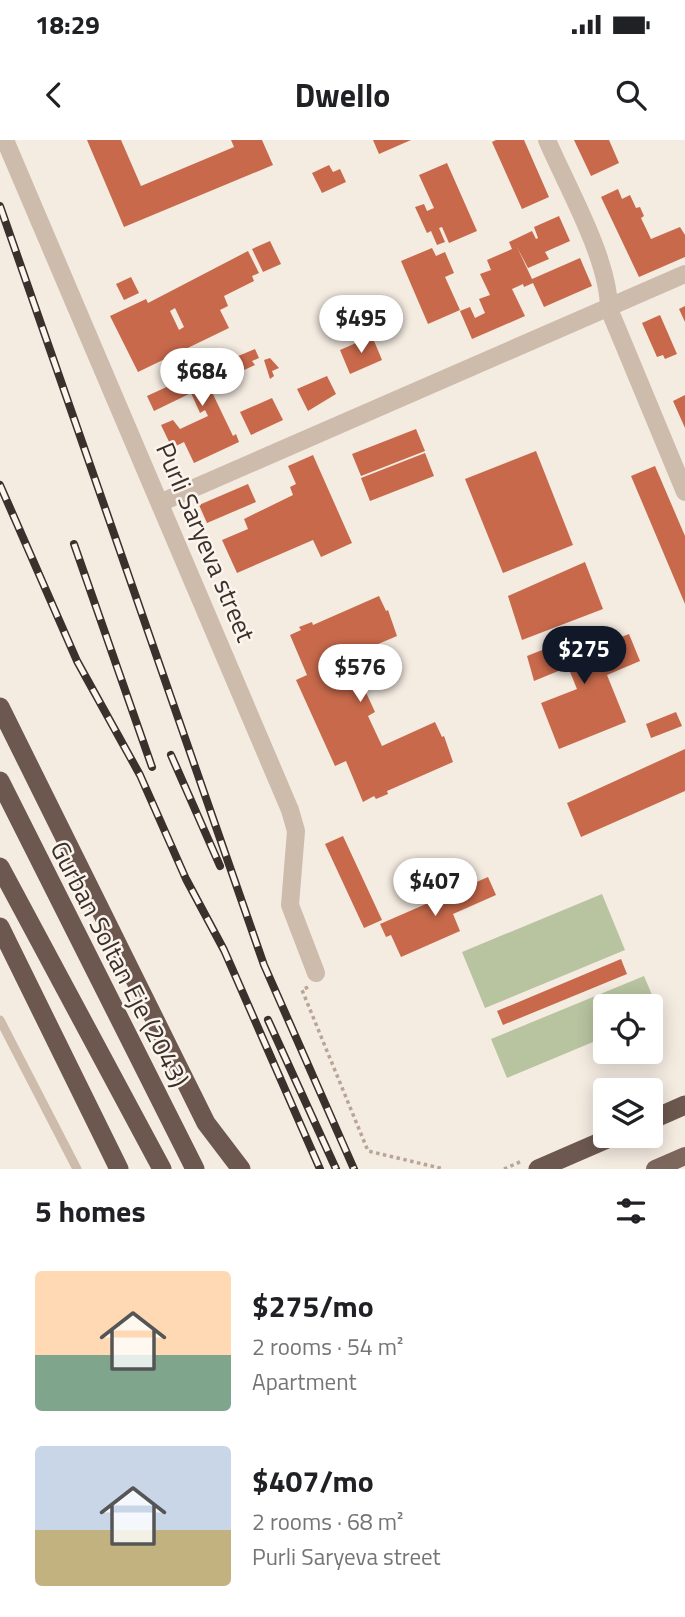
<!DOCTYPE html>
<meta charset="utf-8">
<style>
body{margin:0;font-family:"Titillium Web",sans-serif;background:#f6f6f6;color:#202124;height:100vh;display:flex;flex-direction:column;font-size:26px;white-space:nowrap}
*{box-sizing:border-box;margin:0}
p{font-size:23px;color:#757577}
.icon{flex:none;width:38px;height:38px;fill:none;stroke:currentColor;stroke-width:2;stroke-linecap:round;stroke-linejoin:round}
.map{position:relative;height:1029px;overflow:hidden}
.panel{display:flex;flex-direction:column;background:#fff;flex:1}
.panel>*{flex:none}
.fabs{position:absolute;left:593px;top:854px;display:grid;gap:14px}
.fabs a{display:grid;place-items:center;width:70px;height:70px;border-radius:7px;background:#fff;box-shadow:0 4px 18px #0003;font-size:35px}
.price{position:absolute;translate:-50% -60px;padding:0 16px;border-radius:24px;background:#fff;color:#222;font-size:23px;line-height:46px;filter:drop-shadow(0 2px 4px #0008)}
.price::after{content:'';position:absolute;left:50%;top:42px;width:21px;height:16px;margin-left:-10px;background:inherit;clip-path:polygon(0 0,100% 0,50% 100%)}
.price.active{background:#111827;color:#fff}
ul{padding:0;list-style:none}
li{display:flex;align-items:center;gap:21px;height:175px;padding:0 35px}
li span{display:grid;place-items:center;flex:none;width:196px;height:140px;border-radius:7px;color:#555}
li>.icon{margin-inline-start:auto}
span .icon{width:84px;height:84px;fill:#fffc;stroke-width:1}
li b{font-size:30px}
h2{display:flex;justify-content:space-between;align-items:center;height:84px;padding:0 35px;font-size:30px}
.status{display:flex;justify-content:space-between;align-items:center;height:49px;padding:0 35px;background:#fff;direction:ltr}
.status svg{height:19px;fill:currentColor}
header{display:flex;justify-content:space-between;align-items:center;height:91px;padding:0 35px;background:#fff;font-size:32px;font-weight:700}
.map>svg:first-child{display:block}
</style>
<div class="status"><b>18:29</b><svg viewBox="0 0 49 12"><path d="M0 12V9h3v3zM5 12V6h3v6zM10 12V3h3v9zM15 12V0h3v12zM26 1h20v11H26zM47 4h2v5h-2z"/></svg></div>
<header><svg class="icon" aria-label="back" viewBox="0 0 24 24"><path d="M15 5l-7 7 7 7"/></svg>Dwello<svg class="icon" aria-label="search" viewBox="0 0 24 24"><circle cx="10" cy="10" r="6"/><path d="M15 15l6 6"/></svg></header>
<div class="map">
<svg width="685" height="1029" viewBox="0 0 685 1029">
<rect width="100%" height="100%" fill="#f4ebe1"/>
<path fill="#b8c4a0" d="M602 754 625 810 485 868 462 812Z
M644 836 660 874 651 878V866H606L605 897 507 938 491 899Z"/>
<path fill="#c8694b" fill-rule="evenodd" d="M87 0H121L141 46 234 7 231 0H262L273 25 124 87Z
M373 0H411L379 14Z
M496 0H524L549 57 522 69 492 2Z
M574 0H609L619 23 591 36Z
M447 23 477 91 449 103 442 87 439 88 445 102 437 105 431 91 427 93 415 67 424 64 427 71 434 68 419 35Z
M329 25 333 32 340 29 346 42 322 53 312 33Z
M618 49 622 59 630 55 636 68 640 67 644 76 641 78 651 99 680 87 685 95V117L639 137 601 57Z
M559 76 570 101 545 112 549 119 528 128 517 107 532 139 580 118 592 146 544 167 533 143 524 147 523 144 512 149 525 176 472 199 460 171 470 167 475 178 485 173 479 159 490 155 480 134 491 130 487 120 512 109 509 102 532 91 536 99 538 98 534 87Z
M270 101 281 124 263 132 252 109Z
M432 108 436 116 445 112 454 133 445 137 460 170 428 184 401 121Z
M248 111 259 133 252 136 254 141 224 156 228 166 220 170 229 188 138 232 110 176 146 159 148 163ZM175 168 184 187 179 190 170 171Z
M131 137 139 153 124 160 116 144Z
M685 166V182L679 169Z
M660 175 677 214 665 219 663 215 657 217 642 183Z
M372 196 382 220 350 234 340 210Z
M255 209 259 218 252 221 255 225 209 246 233 296 236 294 239 302 194 323 184 302 172 308 161 285 173 280 180 289 208 276 205 270 200 273 191 253 154 271 147 256 186 238 180 226 189 222 195 234Z
M270 218 279 228 272 231 274 236 270 239 264 220Z
M327 236 336 254 308 271 297 249Z
M685 255V288L673 261Z
M272 258 283 280 251 295 240 272Z
M416 289 425 311 361 336 352 314Z
M536 311 573 405 503 433 465 339Z
M425 313 434 336 370 361 361 338Z
M313 315 352 403 321 417 313 400 237 433 222 400 248 389 244 379 293 355 290 347 296 344 288 326Z
M655 326 685 396V464L631 336Z
M248 344 256 362 207 383 199 365Z
M585 422 603 469 522 500 508 456Z
M379 456 386 471 388 470 397 496 343 519 356 549 363 546 375 572 368 576 382 606 435 582 442 597 444 596 453 622 387 651 388 654 376 659 374 656 363 662 346 621 335 626 296 540 307 535 290 495 301 490 299 487 312 482 313 485Z
M590 491 596 507 629 494 640 521 607 535 626 582 559 609 541 563 577 549 568 527 534 541 527 516Z
M676 572 682 586 651 598 646 584Z
M685 609V651L581 697 567 663Z
M343 696 382 780 364 788 325 704Z
M488 737 496 755 453 774 460 791 401 817 391 795 386 797 380 784Z
M621 819 627 834 503 885 497 871Z"/>
<g fill="none" stroke-linecap="round" stroke-linejoin="round">
<path stroke="#b9a596" stroke-width="3.5" stroke-dasharray="3.5 3.5" stroke-linecap="butt" d="M308 847 302 850 368 1011 444 1029
M504 1029 522 1021"/>
<path stroke="#cdbbac" stroke-width="9" d="M0 880 77 1029"/>
<path stroke="#cdbbac" stroke-width="18" d="M5 0 290 670 296 691 290 765 316 833
M547 0C567 47 609 119 609 169L685 352
M162 362 685 134"/>
<path stroke="#7d675c" stroke-width="18" d="M655 1029 685 1016"/>
<path stroke="#6c584f" stroke-width="19" d="M0 567 206 983 241 1029
M0 641 195 1029
M0 727 162 1029
M0 787 119 1029
M651 980 685 965
M538 1029 614 996"/>
<g stroke="#3b302b" stroke-width="8">
<path id="rail" d="M0 66 264 825 354 1029
M0 345 77 521 140 635 186 739 224 810 320 1029
M74 404 152 627
M171 615 220 726
M268 880 336 1029"/>
</g>
<use href="#rail" stroke="#fbf5ee" stroke-width="5" stroke-dasharray="16" stroke-linecap="butt"/>
</g>
<g text-anchor="middle" dominant-baseline="central" stroke-width="5" stroke-linejoin="round" paint-order="stroke">
<g font-size="26" fill="#3b302b" stroke="#fbf5ee">
<text transform="translate(206 402) rotate(67)">Purli Saryeva street</text>
<text transform="translate(120 824) rotate(63)">Gurban Soltan Eje (2043)</text>
</g>
</g>
</svg>
<div class="fabs">
<a><svg class="icon" aria-label="locate" viewBox="0 0 24 24"><circle cx="12" cy="12" r="6"/><path d="M12 2v4M12 18v4M2 12h4M18 12h4"/></svg></a>
<a><svg class="icon" aria-label="layers" viewBox="0 0 24 24"><path d="M12 4l9 5-9 5-9-5zM3 14l9 5 9-5"/></svg></a>
</div>
<b class="price" style="left:361px;top:215px">$495</b>
<b class="price" style="left:202px;top:268px">$684</b>
<b class="price active" style="left:584px;top:546px">$275</b>
<b class="price" style="left:360px;top:564px">$576</b>
<b class="price" style="left:435px;top:778px">$407</b>
</div>
<section class="panel">
<h2>5 homes<svg class="icon" aria-label="filters" viewBox="0 0 24 24"><path d="M4 7h16M4 17h16"/><circle cx="9" cy="7" r="2"/><circle cx="15" cy="17" r="2"/></svg></h2>
<ul>
<li><span style="background:linear-gradient(#ffd9b3 60%,#7fa58c 0)"><svg class="icon" aria-label="home" viewBox="0 0 24 24"><path d="M3 11l9-7 9 7M6 9v11h12V9"/></svg></span><div><b>$275/mo</b><p>2 rooms · 54 m²</p><p>Apartment</p></div></li>
<li><span style="background:linear-gradient(#c9d6e8 60%,#c2b280 0)"><svg class="icon" aria-label="home" viewBox="0 0 24 24"><path d="M3 11l9-7 9 7M6 9v11h12V9"/></svg></span><div><b>$407/mo</b><p>2 rooms · 68 m²</p><p>Purli Saryeva street</p></div></li>
</ul>
</section>
